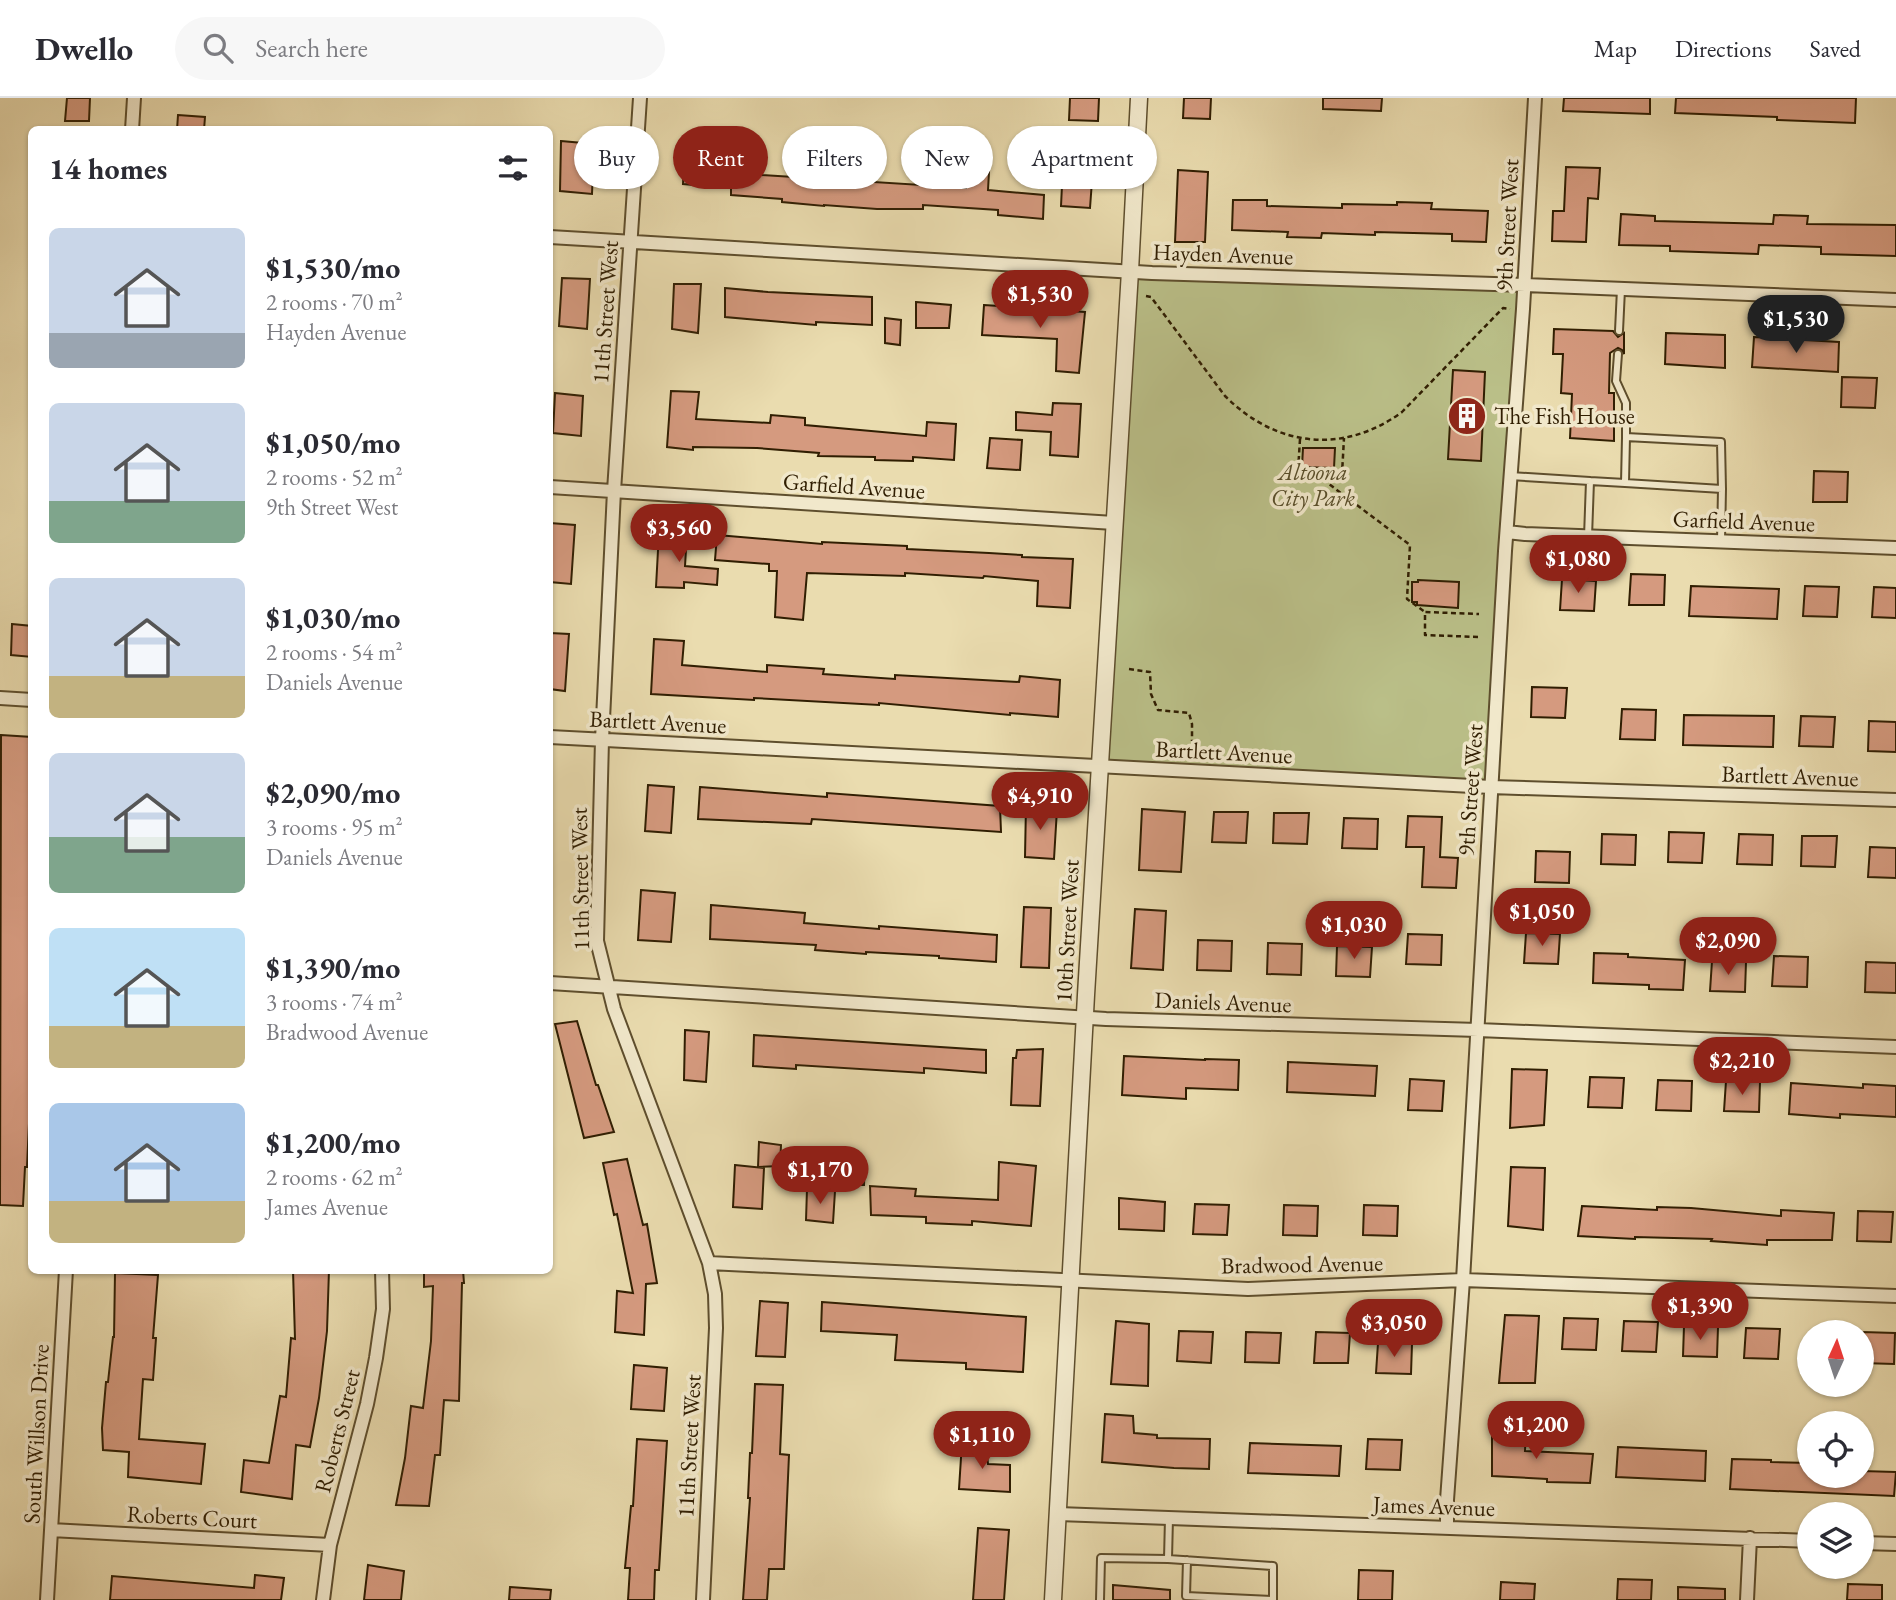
<!DOCTYPE html>
<meta charset="utf-8">
<style>
body{margin:0;font-family:"EB Garamond",serif;background:#f7f7f7;color:#2b2b33;height:100vh;display:flex;flex-direction:column;font-size:26px;white-space:nowrap}
*{box-sizing:border-box;margin:0}
p{font-size:23px;color:#7c7c81}
.icon{flex:none;width:38px;height:38px;fill:none;stroke:currentColor;stroke-width:2;stroke-linecap:round;stroke-linejoin:round}
.map{position:relative;flex:1;overflow:hidden}
.drawer{position:absolute;left:28px;top:28px;width:525px;height:1148px;display:flex;flex-direction:column;background:#fff;border-radius:10px;box-shadow:0 2px 5px #0004}
.drawer>*{flex:none}
.hud{position:absolute;left:574px;top:28px;width:665px;height:63px;display:flex;gap:14px}
.needle{width:46px;rotate:3deg}
.controls{position:absolute;left:1797px;top:1222px;display:grid;gap:14px}
.controls a{display:grid;place-items:center;width:77px;height:77px;border-radius:50%;background:#fff;box-shadow:0 2px 5px #0004;font-size:35px}
.price{position:absolute;translate:-50% -60px;padding:0 16px;border-radius:24px;background:#8f2418;color:#fff;font-size:23px;line-height:46px;filter:drop-shadow(0 2px 4px #0008)}
.price::after{content:'';position:absolute;left:50%;top:42px;width:21px;height:16px;margin-left:-10px;background:inherit;clip-path:polygon(0 0,100% 0,50% 100%)}
.price.current{background:#222;color:#fff}
ul{padding:0;list-style:none}
li{display:flex;align-items:center;gap:21px;height:175px;padding:0 21px}
li span{display:grid;place-items:center;flex:none;width:196px;height:140px;border-radius:10px;color:#555}
li>.icon{margin-inline-start:auto}
span .icon{width:84px;height:84px;fill:#fffc;stroke-width:1}
li b{font-size:30px}
h2{display:flex;justify-content:space-between;align-items:center;height:84px;padding:0 21px;font-size:30px}
.chip{padding:0 24px;border-radius:32px;background:#fff;box-shadow:0 2px 5px #0004;font-size:24px;line-height:63px}
.chip.current{background:#8f2418;color:#fff}
header{display:flex;align-items:center;gap:42px;box-sizing:border-box;height:98px;padding:0 35px;background:#fff;border-bottom:2px solid #e1e1e2}
header strong{font-size:33px}
nav{display:flex;gap:38px;margin-inline-start:auto;font-size:24px}
.search{width:490px;height:63px;background:#f7f7f7;display:flex;align-items:center;gap:18px;box-sizing:border-box;padding:0 24px;border-radius:38px;color:#7c7c81;font-size:26px}
.map>svg:first-child{display:block}
</style>
<header>
<strong>Dwello</strong>
<div class="search"><svg class="icon" aria-label="search" viewBox="0 0 24 24"><circle cx="10" cy="10" r="6"/><path d="M15 15l6 6"/></svg>Search here</div>
<nav><a>Map</a><a>Directions</a><a>Saved</a></nav>
</header>
<div class="map">
<svg width="1896" height="1502" viewBox="0 0 1896 1502">
<rect width="100%" height="100%" fill="#eadcaf"/>
<filter id="stains"><feTurbulence type="fractalNoise" baseFrequency=".00286" numOctaves="4"/><feColorMatrix values="0 0 0 0 .2 0 0 0 0 .09 0 0 0 0 .02 0 0 0 .5 -.17"/></filter>
<radialGradient id="worn" r=".72"><stop offset=".6" stop-color="#630" stop-opacity="0"/><stop offset="1" stop-color="#630" stop-opacity=".3"/></radialGradient>
<path fill="#babf88" stroke="#756e45" stroke-width="2" d="M1130 173 1525 187 1491 689 1100 669Z"/>
<path fill="#d59a7f" stroke="#301e02" stroke-width="2" d="M67 0H90L89 23H65Z
M1070 0H1099L1098 23 1069 22Z
M1184 0H1211L1210 21 1183 20Z
M1323 0H1382L1381 13 1323 11Z
M1564 0H1650V16L1563 13Z
M1676 0H1856L1855 25 1777 22V19L1675 15Z
M178 17 205 19 204 32H177Z
M561 43 594 46 592 96 560 93Z
M685 46 711 47 710 55 752 57 753 70H762V77L921 87 923 68 937 69 936 89 966 90 969 73 989 74 988 92 1044 97 1043 121 998 117V112L923 107V111H877L824 107V108L782 104V101L731 97V90L683 86Z
M1063 67 1093 69 1090 110 1061 108Z
M1566 69 1600 70 1598 101 1588 100 1586 144 1552 143 1553 113H1564Z
M1178 72 1208 74 1205 144H1175Z
M1233 102H1267V108L1342 110V106L1397 107V104L1432 105 1431 111 1488 113 1486 144 1452 143V136L1375 134V137L1322 135 1321 140 1287 139 1288 134 1232 132Z
M1621 116 1655 118V123L1773 126 1774 117 1808 118 1807 126 1896 127V158L1821 156V149L1759 147 1758 156 1670 153V148L1619 147Z
M562 180 590 181 587 231 559 228Z
M674 186H701L698 235 672 231Z
M725 190 768 194 872 199V227L816 224V227L725 219Z
M916 204 951 207 949 230H916Z
M984 207 1085 214 1079 275 1056 273 1057 241 982 237Z
M885 220 901 222 900 247 885 245Z
M1554 231 1613 233 1618 239 1624 235V256L1622 252 1618 250 1610 255 1609 295H1614V343L1570 340 1572 296 1561 295 1563 256H1553Z
M1666 235 1725 237V270L1665 266Z
M1754 239 1839 244 1838 274 1752 269Z
M1453 272 1485 274 1481 363 1448 361Z
M1842 279 1877 280 1875 310 1841 309Z
M671 293 699 294 696 321 770 325 771 317 805 320V327L926 338 927 324 956 326 954 362 913 359V363L875 362V359L818 358 819 355 757 350 693 349V352L667 349Z
M555 295 583 298 581 338 553 335Z
M1053 305 1081 306 1078 359 1050 357 1051 334 1016 332V314L1052 317Z
M990 340 1022 342 1020 372 987 370Z
M1303 350H1335L1334 370 1302 369Z
M1814 373 1848 374 1847 404H1813Z
M550 425 575 427 571 486 550 484Z
M659 434 687 435 685 468 718 471 717 487 684 484V490L656 489Z
M717 437 822 446V444L907 448V451L989 455 1022 457V459L1073 461 1070 510 1037 508 1038 483 984 478 983 480 905 475V478L807 475 803 522 775 519 777 473H769V466L715 462Z
M1631 476 1665 477 1664 507H1629Z
M1562 481 1596 483 1594 513 1560 512Z
M1418 482 1459 484 1458 510 1417 507V504H1412V484H1418Z
M1691 488 1779 491 1777 521 1689 518Z
M1805 488 1839 489 1837 519 1803 518Z
M1874 489 1896 490V520L1872 519Z
M12 526 32 528V559L11 557Z
M550 535 569 536 565 593 550 591Z
M654 541 684 543 682 567 767 574V567L824 571 823 576 895 581V577L1019 584 1020 578 1060 582 1058 619 1010 615V617L879 605V607L754 600V602L651 596Z
M1532 589 1567 590 1565 620 1531 619Z
M1622 611 1656 612 1655 642 1620 641Z
M1684 617 1774 618 1773 649 1683 647Z
M1801 618 1835 619 1833 649 1799 648Z
M1869 623 1896 624V654L1868 653Z
M1 637 32 639V960L27 1069H25L23 1108 0 1107Z
M648 687 674 689 671 735 645 733Z
M700 689 827 699V695L1000 708 1001 734 812 721 811 726 698 721Z
M1026 707 1057 711 1054 761 1025 759Z
M1142 711 1185 714 1181 774 1139 772Z
M1214 714H1248L1246 745 1212 744Z
M1274 715H1309L1307 746 1273 745Z
M1408 718 1442 719 1440 759 1458 760 1456 790 1422 789 1424 749H1406Z
M1344 720 1378 721 1377 751 1342 750Z
M1669 734 1704 735 1702 765 1668 764Z
M1602 736 1636 737 1635 767 1601 766Z
M1739 736 1773 737 1772 767 1737 766Z
M1802 738H1837L1835 769 1801 768Z
M1870 749 1896 750V780L1868 779Z
M1536 753 1570 754 1569 785 1535 784Z
M641 792 675 795 671 844 638 842Z
M711 807 805 815 804 825 879 831V828L997 837 996 864 939 860V858L866 854V856L815 852 816 847 710 841Z
M1024 809 1051 810 1049 870 1021 869Z
M1135 811 1166 813 1163 872 1131 870Z
M1526 835 1560 836 1558 866 1524 865Z
M1408 836 1442 837 1441 867 1406 866Z
M1198 842 1232 843 1231 873 1197 872Z
M1268 845 1302 846 1301 877 1267 876Z
M1337 848 1372 849 1370 879 1336 878Z
M1594 855 1628 856V859L1685 862 1683 892 1649 891V887L1593 885Z
M1774 858 1808 859 1807 889 1772 888Z
M1712 863 1746 864 1745 894 1710 893Z
M1866 864 1896 865V895L1865 894Z
M577 923 596 987H598L614 1034 584 1040 555 926Z
M685 932 709 934 706 984 684 982Z
M754 937 986 952V975L924 970V975L796 967V971L753 968Z
M1043 951 1040 1008 1011 1007 1013 960H1016L1017 952Z
M1124 958 1205 962V961L1239 962 1238 992 1186 990V1001L1122 997Z
M1288 964 1377 968 1375 998 1287 994Z
M1512 971 1547 972 1544 1027 1510 1030Z
M1590 979 1624 980 1622 1010 1588 1009Z
M1410 981 1444 983 1442 1013 1408 1012Z
M1658 982 1692 983 1691 1013 1656 1012Z
M1726 983 1760 984 1759 1014 1724 1013Z
M1791 985 1863 990V986L1896 988V1019L1840 1016V1020L1789 1016Z
M759 1044 781 1047 780 1068 758 1069Z
M627 1061 643 1127 647 1126 657 1185 646 1186 644 1237 615 1234 617 1193 633 1195 617 1116 614 1117 603 1065Z
M848 1062 865 1064 864 1087H847Z
M999 1064 1036 1068 1031 1128 972 1123V1127L926 1125V1119L871 1117 870 1088 916 1091 915 1098 998 1102Z
M735 1067 764 1070 762 1111 733 1109Z
M1511 1069 1545 1070 1543 1132 1508 1128Z
M807 1091 835 1093 833 1125 806 1122Z
M1119 1100 1165 1104 1164 1133 1119 1131Z
M1195 1106 1229 1107 1227 1137 1193 1136Z
M1284 1107 1318 1108 1317 1138 1283 1137Z
M1364 1107 1398 1108 1397 1138 1363 1137Z
M1582 1108 1657 1112V1109L1691 1110 1781 1118V1112L1834 1115 1832 1142H1767V1147L1711 1143 1712 1141 1635 1139V1141L1578 1138Z
M1858 1113 1893 1114 1891 1144 1857 1143Z
M293 1172H329L327 1233 319 1300 310 1349 296 1347 292 1401 241 1394 244 1362 269 1365 280 1298 286 1299 291 1240 295 1241Z
M424 1172H463L464 1185H462L459 1303 444 1302 440 1357H435L429 1408 396 1407 405 1360 411 1308 423 1310 431 1243 433 1188 424 1189Z
M115 1175 158 1177 153 1240H156L153 1282 143 1281 139 1341 205 1346 201 1386 128 1379 129 1354 103 1352 102 1330 106 1284H108L113 1239H114Z
M760 1203 788 1205 785 1259 756 1258Z
M822 1204 1026 1219 1023 1274 966 1271V1265L895 1262 897 1237 821 1233Z
M1505 1217 1539 1218 1535 1285H1499Z
M1564 1220 1598 1221 1596 1252 1562 1251Z
M1116 1223 1149 1226 1148 1288 1111 1286Z
M1624 1223 1658 1224 1656 1254 1622 1253Z
M1684 1228 1718 1229 1717 1259 1683 1258Z
M1746 1230 1780 1231 1778 1261 1744 1260Z
M1179 1233 1213 1234 1211 1265 1177 1263Z
M1246 1234 1281 1235 1279 1265 1245 1264Z
M1316 1234 1350 1235 1348 1265H1314Z
M1862 1234 1895 1235 1894 1266 1862 1265Z
M1378 1245 1412 1246 1411 1276 1376 1275Z
M634 1267 667 1270 664 1313 631 1311Z
M755 1286 783 1287 780 1356 789 1357 784 1471H769L767 1502H743L750 1400H748L750 1355H752Z
M1105 1316 1133 1318 1134 1335 1157 1337V1340L1210 1341 1209 1371 1174 1370 1102 1364Z
M1492 1332 1526 1333 1525 1353 1593 1356 1590 1385 1547 1384V1381L1492 1378Z
M637 1341 667 1343 659 1472H655L654 1502H628L630 1470H625L631 1408H633Z
M1368 1341 1402 1342 1400 1372 1366 1371Z
M962 1344 986 1347 988 1366 1010 1367V1394L959 1391Z
M1250 1345 1341 1348 1339 1378 1248 1375Z
M1618 1349 1706 1353 1705 1383 1616 1379Z
M1732 1361 1771 1362V1364L1810 1365V1377H1862V1373L1896 1374 1894 1398 1730 1391Z
M978 1430 1009 1432 1004 1502H973Z
M368 1467 404 1473 401 1502H364Z
M1359 1472 1393 1473 1392 1502H1358Z
M255 1477 284 1480 281 1502H110L112 1478 254 1490Z
M1618 1481 1652 1482 1651 1502H1617Z
M1501 1484 1535 1486 1534 1502H1500Z
M1848 1486 1882 1487V1502H1847Z
M1113 1487 1170 1492V1502H1113Z
M510 1489 551 1492 550 1502H509Z
M1678 1489 1725 1491V1502H1678Z"/>
<g fill="none" stroke-linecap="round" stroke-linejoin="round">
<g stroke="#5e4e2d" stroke-width="10">
<path id="service" d="M1619 233 1621 191
M1618 256 1616 283 1626 305V339
M1510 378 1590 383
M1625 385 1722 391 1721 443
M1588 439 1590 383 1625 385 1626 339 1721 344 1722 391
M1168 1461 1273 1468V1502L1186 1498 1187 1462
M1100 1502 1101 1460 1168 1461 1169 1420"/>
</g>
<g stroke="#5e4e2d" stroke-width="16">
<path id="minor" d="M640 0 614 393 602 642 597 843 614 911 709 1165 715 1196 716 1230 703 1502
M132 32 134 0
M550 139 1152 175 1525 187 1896 202
M550 389 1114 425
M1507 434 1525 436 1896 450
M0 600 32 602
M550 639 1491 689 1896 702
M550 885 1106 921 1478 932 1896 949
M709 1165 1248 1191 1463 1182 1896 1198
M1058 1416 1810 1443
M1447 1429V1402L1463 1182 1505 453 1523 211 1535 0
M51 1432 330 1447
M1862 1445 1896 1446
M47 1502 66 1172
M323 1502 330 1447 367 1306 376 1260 383 1211 382 1172
M1747 1502 1750 1440"/>
</g>
<g stroke="#5e4e2d" stroke-width="19">
<path id="tertiary" d="M1053 1502 1086 897 1130 173 1139 0"/>
</g>
<path stroke="#301e02" stroke-width="2.5" stroke-dasharray="5 3.5" stroke-linecap="butt" d="M1146 198 1151 199 1225 298C1276 349 1343 357 1402 314L1503 210 1510 211
M1300 341 1298 373 1313 374 1410 447 1407 501 1425 514
M1315 374 1342 376 1344 340
M1478 539 1425 537V514L1479 516
M1129 571 1150 574 1151 596 1158 612 1189 615 1192 626V643"/>
<use href="#service" stroke="#f1e8cb" stroke-width="6"/>
<use href="#minor" stroke="#f1e8cb" stroke-width="12"/>
<use href="#tertiary" stroke="#f1e8cb" stroke-width="16"/>
</g>
<defs>
<g id="building-disc" transform="scale(2.0125)"><circle r="9.5" fill="#8f2418" stroke="#f1e8cb"/><path d="M-4-6H4V6H1V3H-1V6H-4ZM-2.5-4.3h1.7v1.8h-1.7ZM.8-4.3h1.7v1.8H.8ZM-2.5-1h1.7V.8h-1.7ZM.8-1h1.7V.8H.8Z" fill="#fff"/></g>
</defs>
<g fill-rule="evenodd">
<use href="#building-disc" x="1467" y="318"/>
</g>
<g text-anchor="middle" dominant-baseline="central" stroke-width="7" stroke-linejoin="round" paint-order="stroke">
<g font-size="23" fill="#301e02" stroke="#f1e8cb">
<text transform="translate(1507 127) rotate(-87)">9th Street West</text>
<text transform="translate(1223 156) rotate(2)">Hayden Avenue</text>
<text transform="translate(605 214) rotate(-86)">11th Street West</text>
<text transform="translate(854 388) rotate(4)">Garfield Avenue</text>
<text transform="translate(1744 423) rotate(2)">Garfield Avenue</text>
<text transform="translate(658 624) rotate(3)">Bartlett Avenue</text>
<text transform="translate(1224 654) rotate(3)">Bartlett Avenue</text>
<text transform="translate(1790 678) rotate(2)">Bartlett Avenue</text>
<text transform="translate(1470 692) rotate(-86)">9th Street West</text>
<text transform="translate(580 781) rotate(-91)">11th Street West</text>
<text transform="translate(1067 833) rotate(-87)">10th Street West</text>
<text transform="translate(1223 904) rotate(2)">Daniels Avenue</text>
<text transform="translate(1302 1166) rotate(-1)">Bradwood Avenue</text>
<text transform="translate(337 1333) rotate(-76)">Roberts Street</text>
<text transform="translate(36 1336) rotate(-87)">South Willson Drive</text>
<text transform="translate(689 1348) rotate(-87)">11th Street West</text>
<text transform="translate(1434 1408) rotate(2)">James Avenue</text>
<text transform="translate(192 1419) rotate(3)">Roberts Court</text>
</g>
<g font-size="23" fill="#301e02" stroke="#f1e8cb" text-anchor="start">
<text x="1494" y="318">The Fish House</text>
</g>
<g font-size="23" font-style="italic" fill="#594e2a" stroke="#f1e8cb">
<text x="1313" y="374">Altoona<tspan x="1313" dy="26">City Park</tspan></text>
</g>
</g>
<rect width="100%" height="100%" filter="url(#stains)"/>
<rect width="100%" height="100%" fill="url(#worn)"/>
</svg>
<div class="controls">
<a><svg class="needle" viewBox="-14 -14 28 28"><path d="M0-13l5 13h-10z" fill="#e53935"/><path d="M0 13l5-13h-10z" fill="#7c7c81"/></svg></a>
<a><svg class="icon" aria-label="locate" viewBox="0 0 24 24"><circle cx="12" cy="12" r="6"/><path d="M12 2v4M12 18v4M2 12h4M18 12h4"/></svg></a>
<a><svg class="icon" aria-label="layers" viewBox="0 0 24 24"><path d="M12 4l9 5-9 5-9-5zM3 14l9 5 9-5"/></svg></a>
</div>
<b class="price" style="left:1040px;top:232px">$1,530</b>
<b class="price current" style="left:1796px;top:257px">$1,530</b>
<b class="price" style="left:679px;top:466px">$3,560</b>
<b class="price" style="left:1578px;top:497px">$1,080</b>
<b class="price" style="left:1040px;top:734px">$4,910</b>
<b class="price" style="left:1542px;top:850px">$1,050</b>
<b class="price" style="left:1354px;top:863px">$1,030</b>
<b class="price" style="left:1728px;top:879px">$2,090</b>
<b class="price" style="left:1742px;top:999px">$2,210</b>
<b class="price" style="left:820px;top:1108px">$1,170</b>
<b class="price" style="left:1700px;top:1244px">$1,390</b>
<b class="price" style="left:1394px;top:1261px">$3,050</b>
<b class="price" style="left:1536px;top:1363px">$1,200</b>
<b class="price" style="left:982px;top:1373px">$1,110</b>
<div class="hud">
<a class="chip">Buy</a>
<a class="chip current">Rent</a>
<a class="chip">Filters</a>
<a class="chip">New</a>
<a class="chip">Apartment</a>
</div>
<section class="drawer">
<h2>14 homes<svg class="icon" aria-label="filters" viewBox="0 0 24 24"><path d="M4 7h16M4 17h16"/><circle cx="9" cy="7" r="2"/><circle cx="15" cy="17" r="2"/></svg></h2>
<ul>
<li><span style="background:linear-gradient(#c9d6e8 75%,#9aa5b1 0)"><svg class="icon" aria-label="home" viewBox="0 0 24 24"><path d="M3 11l9-7 9 7M6 9v11h12V9"/></svg></span><div><b>$1,530/mo</b><p>2 rooms · 70 m²</p><p>Hayden Avenue</p></div></li>
<li><span style="background:linear-gradient(#c9d6e8 70%,#7fa58c 0)"><svg class="icon" aria-label="home" viewBox="0 0 24 24"><path d="M3 11l9-7 9 7M6 9v11h12V9"/></svg></span><div><b>$1,050/mo</b><p>2 rooms · 52 m²</p><p>9th Street West</p></div></li>
<li><span style="background:linear-gradient(#c9d6e8 70%,#c2b280 0)"><svg class="icon" aria-label="home" viewBox="0 0 24 24"><path d="M3 11l9-7 9 7M6 9v11h12V9"/></svg></span><div><b>$1,030/mo</b><p>2 rooms · 54 m²</p><p>Daniels Avenue</p></div></li>
<li><span style="background:linear-gradient(#c9d6e8 60%,#7fa58c 0)"><svg class="icon" aria-label="home" viewBox="0 0 24 24"><path d="M3 11l9-7 9 7M6 9v11h12V9"/></svg></span><div><b>$2,090/mo</b><p>3 rooms · 95 m²</p><p>Daniels Avenue</p></div></li>
<li><span style="background:linear-gradient(#bfe0f5 70%,#c2b280 0)"><svg class="icon" aria-label="home" viewBox="0 0 24 24"><path d="M3 11l9-7 9 7M6 9v11h12V9"/></svg></span><div><b>$1,390/mo</b><p>3 rooms · 74 m²</p><p>Bradwood Avenue</p></div></li>
<li><span style="background:linear-gradient(#a9c7e8 70%,#c2b280 0)"><svg class="icon" aria-label="home" viewBox="0 0 24 24"><path d="M3 11l9-7 9 7M6 9v11h12V9"/></svg></span><div><b>$1,200/mo</b><p>2 rooms · 62 m²</p><p>James Avenue</p></div></li>
</ul>
</section>
</div>
